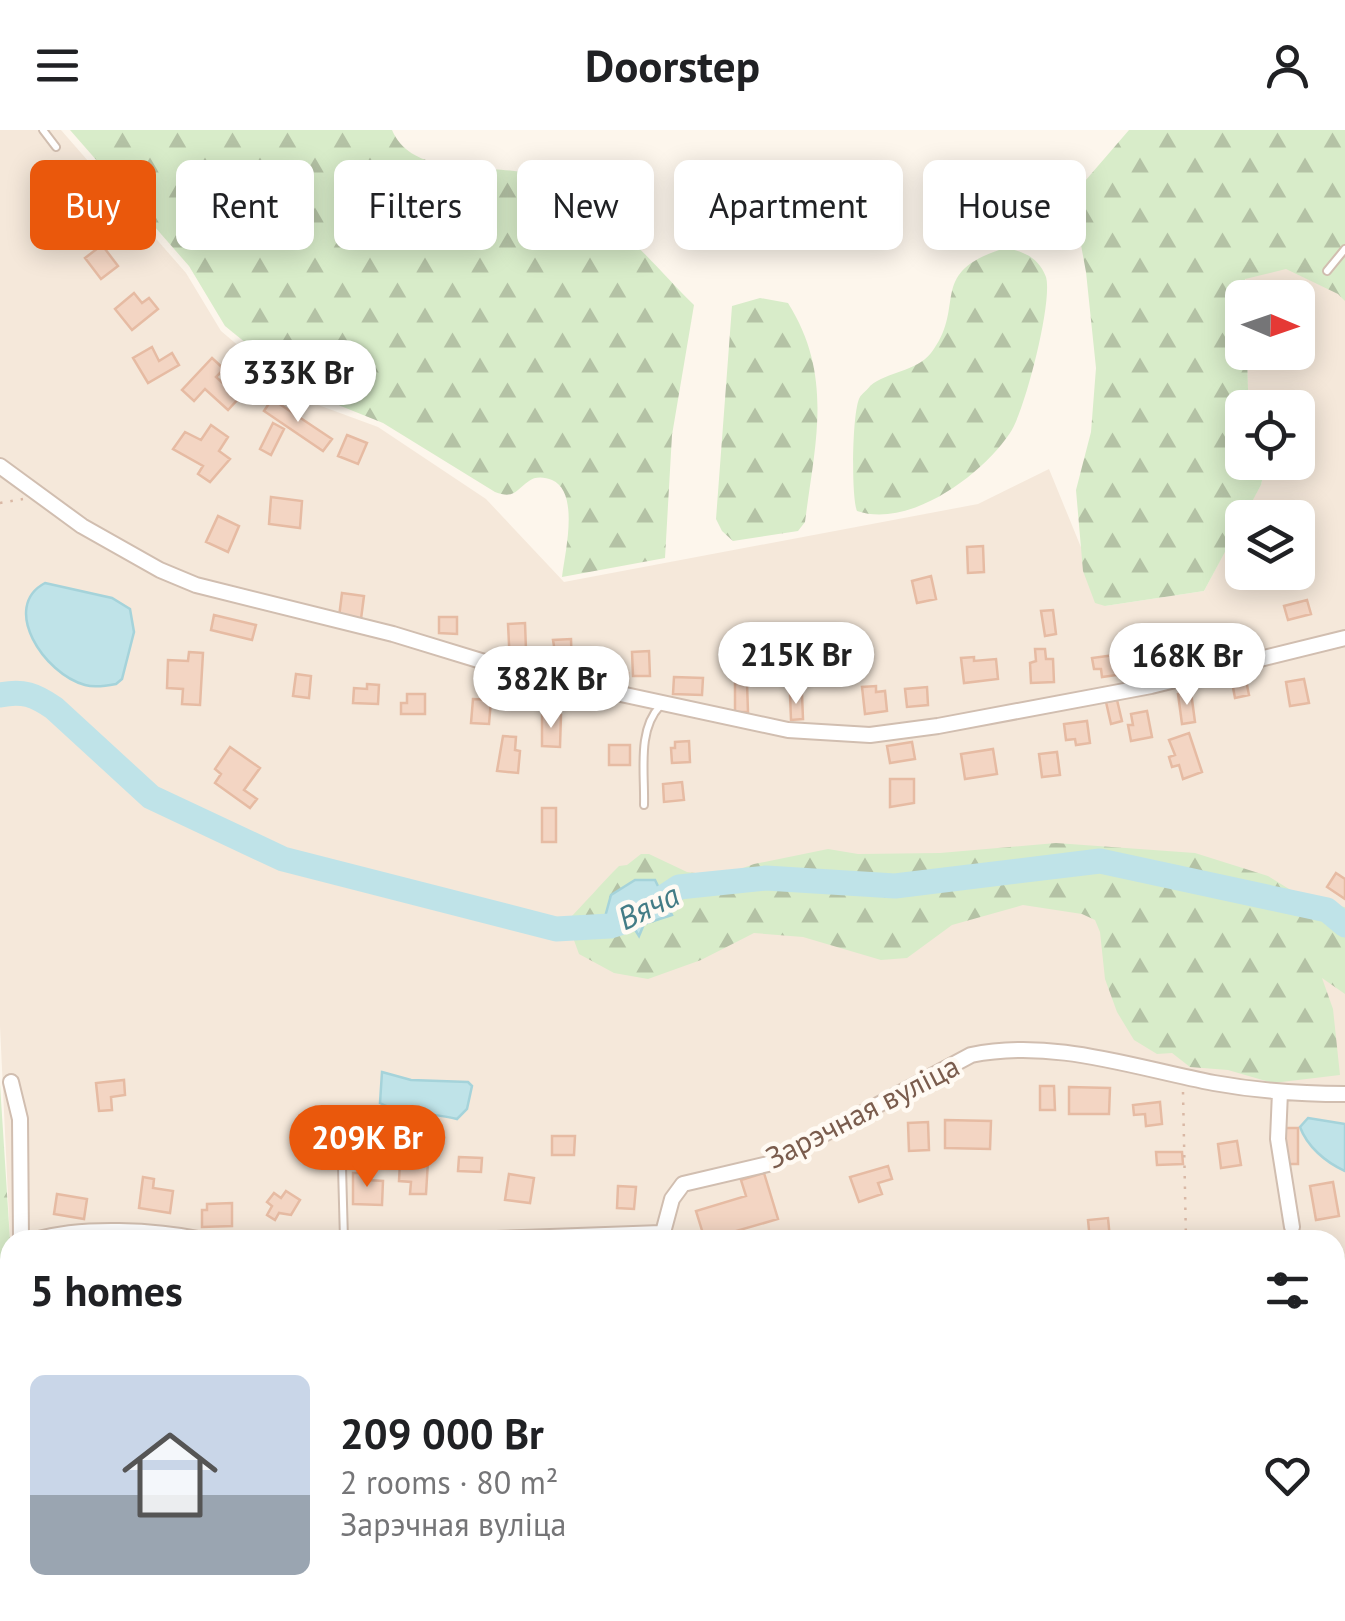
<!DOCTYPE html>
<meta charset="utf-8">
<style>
body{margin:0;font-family:"PT Sans",sans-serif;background:#f2f2f2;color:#202124;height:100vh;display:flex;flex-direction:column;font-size:38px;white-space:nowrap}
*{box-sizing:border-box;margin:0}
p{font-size:32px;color:#757577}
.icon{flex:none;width:55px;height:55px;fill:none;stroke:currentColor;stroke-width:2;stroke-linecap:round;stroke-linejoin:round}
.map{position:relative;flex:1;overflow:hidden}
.panel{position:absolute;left:0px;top:1100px;width:1345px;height:392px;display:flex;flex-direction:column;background:#fff;border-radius:30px 30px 0 0;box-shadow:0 5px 25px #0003}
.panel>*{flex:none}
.hud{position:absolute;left:30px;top:30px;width:1285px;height:90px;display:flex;gap:20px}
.needle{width:65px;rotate:92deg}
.controls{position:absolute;left:1225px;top:150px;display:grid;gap:20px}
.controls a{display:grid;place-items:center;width:90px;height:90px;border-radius:15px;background:#fff;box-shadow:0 5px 25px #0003;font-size:50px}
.price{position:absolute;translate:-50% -85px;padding:0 22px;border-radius:35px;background:#fff;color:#222;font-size:32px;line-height:65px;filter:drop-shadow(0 2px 5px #0008)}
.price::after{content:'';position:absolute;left:50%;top:60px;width:30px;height:22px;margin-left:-15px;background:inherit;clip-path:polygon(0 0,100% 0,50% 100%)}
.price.selected{background:#ea580c;color:#fff}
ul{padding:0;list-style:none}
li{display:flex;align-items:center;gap:30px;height:250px;padding:0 30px}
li+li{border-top:2px solid #e0e0e0}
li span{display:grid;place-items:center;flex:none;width:280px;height:200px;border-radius:15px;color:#555}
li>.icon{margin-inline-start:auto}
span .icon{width:120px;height:120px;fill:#fffc;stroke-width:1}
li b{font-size:42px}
h2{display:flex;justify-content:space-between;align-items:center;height:120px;padding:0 30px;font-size:42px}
.tag{padding:0 35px;border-radius:15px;background:#fff;box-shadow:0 5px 25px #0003;font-size:35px;line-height:90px}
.tag.selected{background:#ea580c;color:#fff}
header{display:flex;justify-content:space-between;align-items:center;height:130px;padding:0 30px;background:#fff;font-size:45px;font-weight:600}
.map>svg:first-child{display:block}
</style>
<header><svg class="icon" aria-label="menu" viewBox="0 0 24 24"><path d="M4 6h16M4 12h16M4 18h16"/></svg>Doorstep<svg class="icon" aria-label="person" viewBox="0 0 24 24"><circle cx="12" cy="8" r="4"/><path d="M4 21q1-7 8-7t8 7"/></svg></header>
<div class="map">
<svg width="1345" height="1491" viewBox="0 0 1345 1491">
<defs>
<pattern id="forest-firs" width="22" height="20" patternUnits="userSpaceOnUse" patternTransform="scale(2.5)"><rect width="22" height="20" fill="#d8ecc9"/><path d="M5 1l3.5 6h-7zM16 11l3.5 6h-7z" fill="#b4c2a5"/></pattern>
</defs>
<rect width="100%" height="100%" fill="#fdf6ec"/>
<path fill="#f5e8da" d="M0 0H61L186 143 221 201 302 269 378 297 486 369 564 452 978 374 1049 339 1105 476 1204 461 1242 389V442H1298V388L1243 387 1261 355 1266 333 1298 332V278L1255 277 1248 259 1247 223 1298 222V168L1246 167 1244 116 1345 72V1130L1335 1135V1110H176L164 1107 10 1110 0 896Z
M264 1482H676V1491H263Z"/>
<path fill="url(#forest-firs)" d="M70 0H392C414 51 492 31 539 46 599 66 650 132 694 175L672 305 665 428 562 447C565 422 580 362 552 350 545 347 535 346 529 351 515 361 514 369 495 362L383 293 306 262 225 196 189 136Z
M1129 0H1345V171L1338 164 1286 139 1245 149 1242 222 1247 223 1248 259 1255 277 1242 278V332L1266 333 1261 355 1204 461 1105 476 1095 473 1083 441 1076 360 1091 302 1096 238 1086 142 1074 77 1079 58Z
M1005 118C1024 121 1039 128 1046 147 1053 171 1025 281 1010 303 982 345 909 399 857 381 851 368 852 279 860 267 860 266 870 257 870 256 888 241 916 242 931 223 968 175 925 143 1005 118Z
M760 168 788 173C834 246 815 313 805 392L798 401 733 411 722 401 716 389 732 176Z
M1056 713 1195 723 1268 746 1310 772 1345 777V864L1322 848 1333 879 1340 945 1273 953 1228 940 1190 937 1172 923 1157 924 1134 910 1117 882 1105 849 1100 802 1095 790 1082 784 1023 775 952 795 907 828 881 830 803 807 754 803 701 830 648 849 614 843 579 824 567 791C584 774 601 754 619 736L627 735 641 724H649L687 742 721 746 754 734 828 719 858 724 940 723Z
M0 954 10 1110V1482L248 1483V1491H0Z
M1345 1126V1491H679V1482H1335V1129Z"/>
<path fill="#bfe3e8" stroke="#a5d3da" stroke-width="2.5" d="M45 453 112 468 130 479 134 502 122 549 116 554C106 556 95 558 85 555 44 544 0 477 45 453Z
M635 750H655L672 785 644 794 639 806 629 790 610 796 605 787 611 765Z
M382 942 411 950 468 952 472 956 467 979 457 989C435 983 399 984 380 973Z
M1308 988 1345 994V1041C1325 1032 1307 1016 1300 997Z"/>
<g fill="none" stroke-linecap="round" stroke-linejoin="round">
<path stroke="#bfe3e8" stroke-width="25" d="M0 565C23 560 35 565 54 578L151 667 283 729 556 799 610 796 629 790 679 757 766 748 895 756 1100 731 1327 780 1345 795"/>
</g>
<path fill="#f3d5c3" stroke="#e6bba3" stroke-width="2.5" d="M53 49 75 76 58 90 35 64Z
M102 115 118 136 101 149 85 128Z
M134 163 142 173 149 168 158 179 132 200 115 179Z
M152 217 159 231 172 223 179 235 148 253 133 228Z
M212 228 224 239 216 247 239 268 228 280 205 259 194 271 182 260Z
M272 269 332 309 323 321 264 281Z
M273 293 284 299 271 325 260 319Z
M211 295 228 307 219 321 230 329 210 352 198 344 203 336 173 319 185 302 201 310Z
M347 305 367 313 358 334 338 326Z
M271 367 302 371 300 398 269 394Z
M218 386 239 396 228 422 206 412Z
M983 416 984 442 968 443 967 417Z
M931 446 936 469 917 473 912 451Z
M342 463 364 466 361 489 339 487Z
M1307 470 1311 484 1288 490 1284 476Z
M1053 480 1056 504 1045 506 1041 481Z
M214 485 256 495 252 510 211 500Z
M439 487H457V504L439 503Z
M525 493 526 520H519V534H510L508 494Z
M571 509 572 540 558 541 553 510Z
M1159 515 1163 540 1140 544 1137 519Z
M1035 519H1045L1046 529H1053L1054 552 1031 553 1030 533 1036 531Z
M649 521 650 546H633L632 522Z
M189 522 203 523 200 575 182 574 183 559 167 558 168 530 188 531Z
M1115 525 1117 545 1102 547 1101 539H1094L1092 528Z
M974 527V531L996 529 998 549 964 553 961 528Z
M783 535 784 549 765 551 764 537Z
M604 538 628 543 626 557 601 552Z
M296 544 311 546 309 568 293 566Z
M1245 545 1249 565 1235 568 1231 547Z
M674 547 703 548 702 565 673 564Z
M1304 549 1309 573 1290 576 1286 552Z
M735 553H747L748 582H735Z
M367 554 379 555 378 574 353 573 354 558 367 559Z
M876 556V562L885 561 887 581 865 584 862 557Z
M927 557 928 575 907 577 905 559Z
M1191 562 1195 592 1182 594 1178 564Z
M407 564H425V584H401V573H407Z
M790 564H802L803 589 791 590Z
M473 569 491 570 489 594 471 593Z
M1117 570 1122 591 1111 594 1106 572Z
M1147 581 1152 607 1131 611 1128 595H1133L1131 584Z
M542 585H561L560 617 542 616Z
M1087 591 1090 613 1076 615 1075 609 1066 610 1064 594Z
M1189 603 1202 642 1183 649 1179 635 1172 637 1169 627 1175 625 1169 610Z
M503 606 516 607 515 620 520 621 518 643 497 641Z
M689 611 690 632 672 633 671 618H675V612Z
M912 612 915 629 890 633 887 616Z
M609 615H630V635H609Z
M230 617 260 638 244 660 257 669 250 678 215 653 221 644 215 639Z
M993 619 997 644 965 649 961 624Z
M1057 622 1060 645 1042 647 1039 624Z
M890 649H914V673L890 677Z
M682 652 684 670 664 672 663 654Z
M542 678H556V712H542Z
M1336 743 1345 749V769L1327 757Z
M124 950 125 965 111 967 112 980 99 981 96 953Z
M1040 956H1054L1055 980H1040Z
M1069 957 1110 958 1109 984H1069Z
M1160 972 1162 994 1146 996 1145 984 1134 985 1133 975Z
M945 990 991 991 990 1019 945 1018Z
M928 992 929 1020 909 1021 908 993Z
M1284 998H1298V1034H1285Z
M552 1006H575L574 1025H552Z
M1237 1011 1241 1035 1221 1038 1218 1014Z
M401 1013 429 1015 426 1064H410L411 1052 399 1051Z
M1156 1022H1182L1183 1034 1157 1035Z
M459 1027 482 1028 481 1042 458 1041Z
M888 1036 892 1049 878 1053 882 1064 859 1072 850 1047Z
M353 1043H367V1050L383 1051 382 1075 353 1074Z
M764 1043 778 1089 705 1110 696 1081 746 1066 741 1050Z
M509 1044 534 1048 530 1073 505 1070Z
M143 1047 154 1049 153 1058 173 1061 170 1083 139 1078Z
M1333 1052 1339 1086 1316 1090 1310 1056Z
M618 1056 636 1057 634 1079 617 1078Z
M286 1061 300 1070 291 1085 279 1083 275 1090 267 1085 272 1076 267 1072 274 1063 281 1068Z
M57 1064 87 1069 84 1089 54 1084Z
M232 1073V1096L202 1097V1080H207V1074Z
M1108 1088 1110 1109 1090 1110 1088 1090Z"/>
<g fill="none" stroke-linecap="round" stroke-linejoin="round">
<g stroke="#d1beb0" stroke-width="10">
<path id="service" d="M43 0 56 17
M1327 141 1345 119
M644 675C645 643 637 600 660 576
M342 1037 344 1110"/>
</g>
<g stroke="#d1beb0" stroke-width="18">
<path id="minor" d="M0 336 82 396 160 440 196 455 393 504 514 541 788 600 870 605 938 596 1151 556 1345 508
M11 952 20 989 21 1110
M1280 962 1278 1009 1292 1097
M35 1110C83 1096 155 1100 204 1110
M468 1110 661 1103
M661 1110 672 1069 683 1054 768 1034 971 925C1053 908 1135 938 1214 953 1258 961 1301 964 1345 964
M264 1482V1491
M644 1482 645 1491"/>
</g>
<path stroke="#d9b8a5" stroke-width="2.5" stroke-dasharray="2.5 8" stroke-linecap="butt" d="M0 373 23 369
M1183 962 1186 1110"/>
<use href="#service" stroke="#fff" stroke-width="6"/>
<use href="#minor" stroke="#fff" stroke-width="14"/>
</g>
<g text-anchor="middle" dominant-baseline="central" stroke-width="9" stroke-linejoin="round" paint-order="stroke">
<g font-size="30" fill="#7a5c4d" stroke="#fffaf3">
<text transform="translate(862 981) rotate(-27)">Зарэчная вуліца</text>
</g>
<g font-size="32" font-style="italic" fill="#437c86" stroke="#fffaf3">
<text transform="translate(648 776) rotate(-26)">Вяча</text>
</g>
</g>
</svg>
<div class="controls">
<a><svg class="needle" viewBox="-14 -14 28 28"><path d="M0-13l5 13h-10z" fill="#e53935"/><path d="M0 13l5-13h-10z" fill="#757577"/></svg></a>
<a><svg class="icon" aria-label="locate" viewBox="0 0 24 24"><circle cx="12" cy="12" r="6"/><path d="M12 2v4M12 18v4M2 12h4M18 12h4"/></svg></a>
<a><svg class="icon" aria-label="layers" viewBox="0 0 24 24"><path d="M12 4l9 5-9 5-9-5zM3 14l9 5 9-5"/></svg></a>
</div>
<b class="price" style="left:298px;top:295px">333K Br</b>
<b class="price" style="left:796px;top:577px">215K Br</b>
<b class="price" style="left:1187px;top:578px">168K Br</b>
<b class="price" style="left:551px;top:601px">382K Br</b>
<b class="price selected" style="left:367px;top:1060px">209K Br</b>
<div class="hud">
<a class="tag selected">Buy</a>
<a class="tag">Rent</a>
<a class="tag">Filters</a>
<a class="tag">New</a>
<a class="tag">Apartment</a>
<a class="tag">House</a>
</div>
<section class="panel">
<h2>5 homes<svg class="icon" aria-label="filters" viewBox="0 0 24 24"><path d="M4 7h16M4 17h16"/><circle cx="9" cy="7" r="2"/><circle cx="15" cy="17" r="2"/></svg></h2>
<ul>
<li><span style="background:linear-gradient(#c9d6e8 60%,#9aa5b1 0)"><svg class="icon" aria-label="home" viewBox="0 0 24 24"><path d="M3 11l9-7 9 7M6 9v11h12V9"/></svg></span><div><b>209 000 Br</b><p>2 rooms · 80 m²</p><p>Зарэчная вуліца</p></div><svg class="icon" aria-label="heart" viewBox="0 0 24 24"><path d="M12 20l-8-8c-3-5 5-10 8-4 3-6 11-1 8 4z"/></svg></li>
</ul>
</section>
</div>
